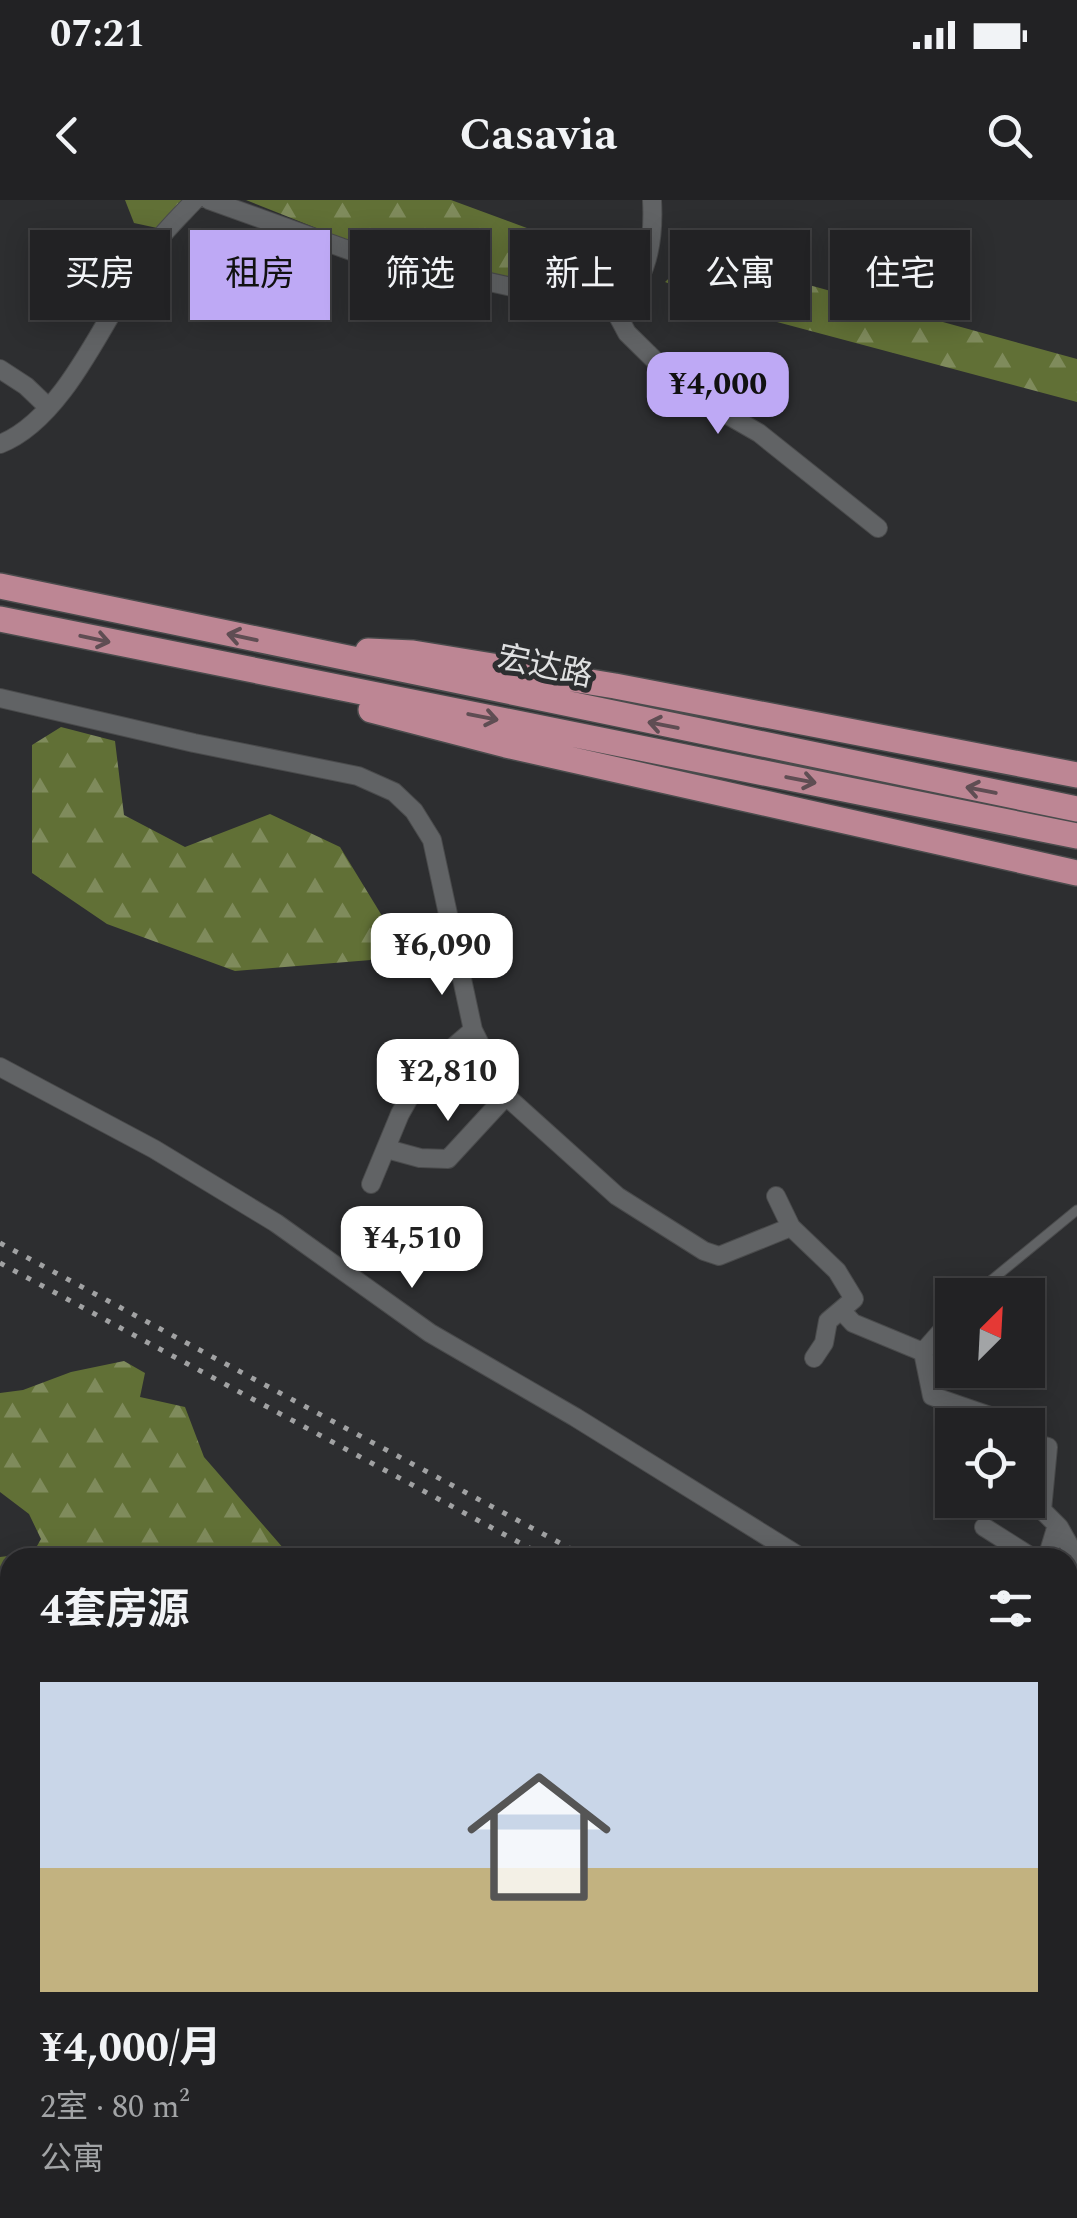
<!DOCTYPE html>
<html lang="zh">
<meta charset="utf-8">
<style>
body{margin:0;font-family:Spectral,"Noto Sans SC",serif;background:#2e2f31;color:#f1f3f6;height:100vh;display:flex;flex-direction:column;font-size:38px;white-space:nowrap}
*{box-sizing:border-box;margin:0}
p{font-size:32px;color:#a2a4a6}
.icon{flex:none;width:55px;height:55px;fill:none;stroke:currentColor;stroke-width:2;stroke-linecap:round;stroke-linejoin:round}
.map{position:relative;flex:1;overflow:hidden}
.panel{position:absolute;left:0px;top:1348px;width:1078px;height:672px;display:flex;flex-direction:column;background:#222224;border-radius:30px 30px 0 0;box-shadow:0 5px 25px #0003,0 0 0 2px #3f3f41}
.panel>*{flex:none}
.hud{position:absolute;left:30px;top:30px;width:1018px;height:90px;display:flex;gap:20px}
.needle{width:65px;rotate:24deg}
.tools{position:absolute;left:935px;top:1078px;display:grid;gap:20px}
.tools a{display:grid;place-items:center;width:110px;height:110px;border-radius:0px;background:#222224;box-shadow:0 5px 25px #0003,0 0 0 2px #3f3f41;font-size:50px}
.price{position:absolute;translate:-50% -85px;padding:0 22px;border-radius:20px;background:#fff;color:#222;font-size:32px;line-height:65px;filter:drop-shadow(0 2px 5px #0008)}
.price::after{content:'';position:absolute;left:50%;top:60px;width:30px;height:22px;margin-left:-15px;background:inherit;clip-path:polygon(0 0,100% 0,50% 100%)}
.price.on{background:#bea9f5;color:#111}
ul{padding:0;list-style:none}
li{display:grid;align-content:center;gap:20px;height:530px;padding:0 40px}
li span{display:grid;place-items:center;height:310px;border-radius:0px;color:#555}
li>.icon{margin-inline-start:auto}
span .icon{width:180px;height:180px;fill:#fffc;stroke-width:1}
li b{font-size:42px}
h2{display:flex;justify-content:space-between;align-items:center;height:120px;padding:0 40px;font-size:42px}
.pill{padding:0 35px;border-radius:0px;background:#222224;box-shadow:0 5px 25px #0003,0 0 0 2px #3f3f41;font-size:35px;line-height:90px}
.pill.on{background:#bea9f5;color:#111}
.status{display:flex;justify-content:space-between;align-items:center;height:70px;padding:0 50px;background:#222224;direction:ltr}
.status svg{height:28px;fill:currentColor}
header{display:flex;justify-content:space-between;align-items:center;height:130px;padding:0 40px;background:#222224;font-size:45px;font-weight:700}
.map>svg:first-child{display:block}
</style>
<div class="status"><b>07:21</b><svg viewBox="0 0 49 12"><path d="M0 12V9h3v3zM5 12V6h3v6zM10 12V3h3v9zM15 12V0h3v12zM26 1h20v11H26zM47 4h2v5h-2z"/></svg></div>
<header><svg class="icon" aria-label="back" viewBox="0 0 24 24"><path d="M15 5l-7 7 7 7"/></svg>Casavia<svg class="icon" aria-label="search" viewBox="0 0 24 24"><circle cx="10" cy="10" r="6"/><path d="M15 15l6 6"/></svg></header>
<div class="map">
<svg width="1077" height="2018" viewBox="0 0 1077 2018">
<defs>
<pattern id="forest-firs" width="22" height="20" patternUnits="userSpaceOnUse" patternTransform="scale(2.5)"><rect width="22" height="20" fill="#617036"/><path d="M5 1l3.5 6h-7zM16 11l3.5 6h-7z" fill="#7f8b5c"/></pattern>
</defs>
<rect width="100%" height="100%" fill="#2d2e30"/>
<path fill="url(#forest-firs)" d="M125 0H185L162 29 134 23Z
M246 0H451L543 34 563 55 558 71 540 84 389 57Z
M685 63 809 85 1077 159V202L747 114 665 82Z
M61 527 115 541 124 615 185 647 270 614 340 647 398 742 383 759 235 771 107 724 32 673V545Z
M124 1161 145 1173 140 1197 185 1207 204 1257 291 1357 10 1358V1721L0 1734V1357L33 1353 41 1339 29 1314 0 1292V1193L23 1190 71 1172Z
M10 1738V1749L3 1762 10 1768V2010H146L164 2018H0V1750Z
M175 2010H861L851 2018H172Z"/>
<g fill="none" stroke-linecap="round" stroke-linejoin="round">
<g stroke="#4a4b4c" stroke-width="11">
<path id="service" d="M977 1092 1077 1010"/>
</g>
<g stroke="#4a4b4c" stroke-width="20">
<path id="minor" d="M209 0 354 52 593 105 622 101C650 76 654 36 652 0
M611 103 627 133 686 191 759 233 878 328
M0 169 26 186 48 207
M0 244C67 218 108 109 149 52 162 33 179 17 195 0
M0 498 194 543 358 576 394 592 414 611 432 640 473 830 506 896 617 996 704 1051 719 1056 791 1027 837 1071 854 1099 828 1121 824 1143 814 1158
M0 867 154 949 276 1023 430 1133 575 1217 802 1358
M387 949 420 958 448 959 506 896
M371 984 400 914 423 873 473 830
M776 996 791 1027
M974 1095 977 1092
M841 1110 853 1123 923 1152
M952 1119 923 1152 932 1196 990 1216 991 1225
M1028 1242 1048 1247 1042 1310 1059 1327 1077 1359
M984 1327 1033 1358
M1047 1358 1057 1325
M1068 1491 1077 1492"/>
</g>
<g stroke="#4a4b4c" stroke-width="28">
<path id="primary" d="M0 386 1077 609
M0 419 1077 636
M368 451 413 453 615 486 1077 575
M371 510 506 545 1077 673
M1068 1694 1077 1649
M1068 1860 1077 1819
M1068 1899 1077 1907
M1021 2018 1024 2010"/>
</g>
<path stroke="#646567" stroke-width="2.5" stroke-dasharray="5 5" stroke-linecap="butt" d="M0 1740 10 1728
M0 1817 10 1823
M69 2010 75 2018
M0 2017 8 2018
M103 2018 109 2010"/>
<use href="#service" stroke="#616365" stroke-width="9"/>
<use href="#minor" stroke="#616365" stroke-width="18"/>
<use href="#primary" stroke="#bd8694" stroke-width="25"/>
<path stroke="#a1a2a3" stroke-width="5" stroke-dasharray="5 10" stroke-linecap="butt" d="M0 1043 588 1358
M0 1063 548 1358
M1068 1617 1077 1622
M1068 1637 1077 1642"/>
</g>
<defs><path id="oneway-shaft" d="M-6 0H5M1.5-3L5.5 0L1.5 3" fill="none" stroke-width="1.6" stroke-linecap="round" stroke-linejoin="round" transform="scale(2.5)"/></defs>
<g stroke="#5f4d53">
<use href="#oneway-shaft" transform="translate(242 437) rotate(-168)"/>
<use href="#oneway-shaft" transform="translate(95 439) rotate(12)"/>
<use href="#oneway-shaft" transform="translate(483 517) rotate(11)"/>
<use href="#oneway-shaft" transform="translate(663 525) rotate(-169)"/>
<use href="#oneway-shaft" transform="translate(801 580) rotate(11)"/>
<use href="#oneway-shaft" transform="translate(981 590) rotate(-169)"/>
</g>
<g text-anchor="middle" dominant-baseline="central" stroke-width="10" stroke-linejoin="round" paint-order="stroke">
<g font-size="32" fill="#dfe0e1" stroke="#2d2e30">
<text transform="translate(545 467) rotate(12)">宏达路</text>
</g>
</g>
</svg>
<div class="tools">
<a><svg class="needle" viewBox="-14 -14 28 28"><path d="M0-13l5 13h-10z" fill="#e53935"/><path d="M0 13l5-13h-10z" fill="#a2a4a6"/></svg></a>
<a><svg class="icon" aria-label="locate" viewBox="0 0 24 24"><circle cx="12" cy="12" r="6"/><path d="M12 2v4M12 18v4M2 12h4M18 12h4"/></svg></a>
</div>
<b class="price on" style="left:718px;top:237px">¥4,000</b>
<b class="price" style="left:442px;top:798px">¥6,090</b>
<b class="price" style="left:448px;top:924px">¥2,810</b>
<b class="price" style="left:412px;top:1091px">¥4,510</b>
<div class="hud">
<a class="pill">买房</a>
<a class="pill on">租房</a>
<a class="pill">筛选</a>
<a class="pill">新上</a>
<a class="pill">公寓</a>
<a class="pill">住宅</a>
</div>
<section class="panel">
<h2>4套房源<svg class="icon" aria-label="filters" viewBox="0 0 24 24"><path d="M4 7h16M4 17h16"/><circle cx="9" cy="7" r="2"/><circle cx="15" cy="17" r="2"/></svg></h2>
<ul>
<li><span style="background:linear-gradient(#c9d6e8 60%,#c2b280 0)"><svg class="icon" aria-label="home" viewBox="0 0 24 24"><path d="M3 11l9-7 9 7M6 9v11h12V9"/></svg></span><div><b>¥4,000/月</b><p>2室 · 80 m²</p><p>公寓</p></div></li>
</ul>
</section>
</div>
